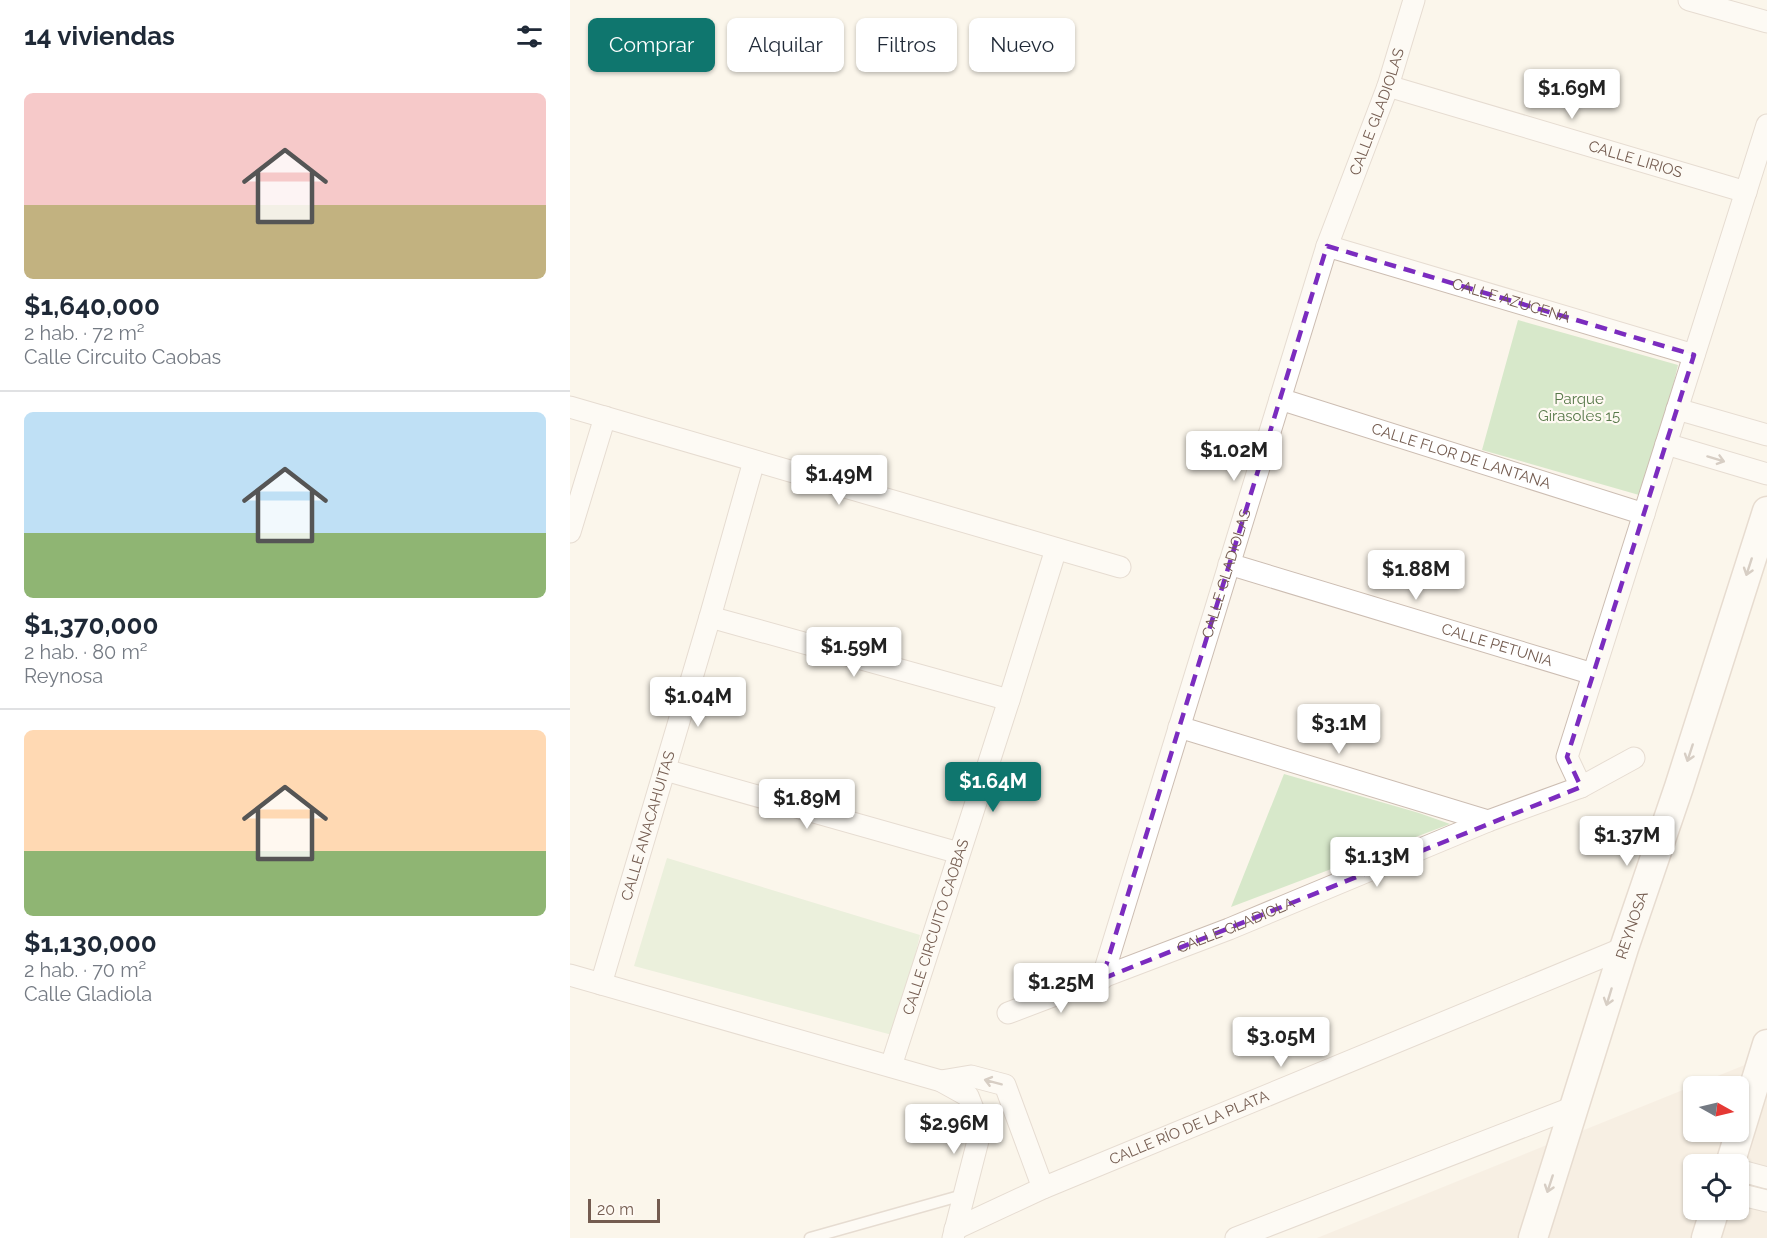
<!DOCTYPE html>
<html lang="es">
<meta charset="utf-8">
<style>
body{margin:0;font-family:Raleway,sans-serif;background:#f2f2f3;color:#1f2937;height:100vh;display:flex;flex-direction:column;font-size:22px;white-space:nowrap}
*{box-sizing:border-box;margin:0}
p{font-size:20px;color:#747a83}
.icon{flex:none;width:33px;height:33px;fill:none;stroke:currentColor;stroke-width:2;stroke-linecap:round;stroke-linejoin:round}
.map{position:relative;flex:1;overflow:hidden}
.panel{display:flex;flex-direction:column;background:#fff;width:570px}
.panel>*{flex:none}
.banner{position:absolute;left:18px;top:18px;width:570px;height:54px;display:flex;gap:12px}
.needle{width:39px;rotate:98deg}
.fabs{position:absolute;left:1113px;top:1076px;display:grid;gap:12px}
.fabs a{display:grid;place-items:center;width:66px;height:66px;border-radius:9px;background:#fff;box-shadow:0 2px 4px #0004;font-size:30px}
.scale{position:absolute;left:18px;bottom:15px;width:72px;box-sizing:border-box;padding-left:6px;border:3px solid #745c50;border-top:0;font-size:16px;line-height:21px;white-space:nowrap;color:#745c50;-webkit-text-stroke:4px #fef9f2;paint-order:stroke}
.price{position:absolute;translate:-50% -51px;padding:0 14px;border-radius:6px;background:#fff;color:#222;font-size:20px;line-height:39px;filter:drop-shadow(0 2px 3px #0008)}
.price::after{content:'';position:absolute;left:50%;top:36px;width:18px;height:14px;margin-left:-9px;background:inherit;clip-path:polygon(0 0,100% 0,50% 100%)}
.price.on{background:#0f766e;color:#fff}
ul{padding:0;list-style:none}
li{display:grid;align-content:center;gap:12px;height:318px;padding:0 24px}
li+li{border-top:2px solid #e0e1e3}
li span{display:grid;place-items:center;height:186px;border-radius:9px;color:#555}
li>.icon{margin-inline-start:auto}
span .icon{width:108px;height:108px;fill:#fffc;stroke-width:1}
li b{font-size:26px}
h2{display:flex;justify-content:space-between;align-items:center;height:72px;padding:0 24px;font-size:26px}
.pill{padding:0 21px;border-radius:9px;background:#fff;box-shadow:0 2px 4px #0004;font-size:21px;line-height:54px}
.pill.on{background:#0f766e;color:#fff}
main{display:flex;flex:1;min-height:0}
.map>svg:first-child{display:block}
</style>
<main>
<section class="panel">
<h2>14 viviendas<svg class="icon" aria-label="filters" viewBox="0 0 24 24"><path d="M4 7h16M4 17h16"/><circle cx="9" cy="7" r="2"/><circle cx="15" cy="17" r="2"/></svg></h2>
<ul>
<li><span style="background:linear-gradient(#f6c9c9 60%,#c2b280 0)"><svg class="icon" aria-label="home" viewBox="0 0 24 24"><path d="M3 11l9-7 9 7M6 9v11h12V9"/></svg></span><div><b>$1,640,000</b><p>2 hab. · 72 m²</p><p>Calle Circuito Caobas</p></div></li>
<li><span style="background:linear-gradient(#bfe0f5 65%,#8fb573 0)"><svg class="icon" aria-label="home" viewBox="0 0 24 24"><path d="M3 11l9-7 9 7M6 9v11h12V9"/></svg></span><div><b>$1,370,000</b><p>2 hab. · 80 m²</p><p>Reynosa</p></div></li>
<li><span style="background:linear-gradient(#ffd9b3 65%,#8fb573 0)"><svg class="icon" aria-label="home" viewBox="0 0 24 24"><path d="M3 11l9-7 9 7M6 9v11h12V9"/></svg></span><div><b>$1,130,000</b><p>2 hab. · 70 m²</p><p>Calle Gladiola</p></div></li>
</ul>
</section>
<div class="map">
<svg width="1197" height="1238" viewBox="0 0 1197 1238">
<rect width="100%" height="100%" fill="#fbf5eb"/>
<path fill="#f2e7da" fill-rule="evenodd" d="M1197 1056V1238H747ZM1124 1086H1168V1131H1124ZM1124 1164H1168V1209H1124Z"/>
<path fill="#d7e8ca" d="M948 320 1108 365 1076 497 912 450Z
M714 774 849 813 880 824 661 907Z
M97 858 350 935 326 1036 64 966Z"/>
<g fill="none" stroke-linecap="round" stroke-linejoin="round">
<g stroke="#ccbdb2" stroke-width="13">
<path id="service" d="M240 1238 393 1195"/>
</g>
<g stroke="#ccbdb2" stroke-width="23">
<g id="minor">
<path d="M1119 0 1197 22"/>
<path id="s1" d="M818 86 1176 192"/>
<path id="s2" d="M757 246 1124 355"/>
<path id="s3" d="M710 399 1074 514"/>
<path d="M0 407 550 567"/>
<path d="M1107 409 1197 435"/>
<path d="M1096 444 1197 474"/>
<path d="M0 532 35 417"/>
<path id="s4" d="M659 564 1023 674"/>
<path d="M140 617 439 700"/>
<path d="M609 727 918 821"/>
<path d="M95 770 389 853"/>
<path d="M1011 787 997 757 1197 125"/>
<path d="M0 975 371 1081 398 1096 411 1129 383 1238"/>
<path id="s5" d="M532 979 757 246 818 86 844 0"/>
<path id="s6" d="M31 984 140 617 184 461"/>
<path id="s7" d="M438 1013 659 929 918 821 1011 787 1064 758"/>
<path id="s8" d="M321 1066 439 700 486 549"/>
<path d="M371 1081 401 1076 435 1085 473 1188"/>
<path d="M1168 1170 1197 1178"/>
<path d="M1168 1194 1197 1201"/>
<path id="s9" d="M385 1229 473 1188 1054 948"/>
<path d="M666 1238 1004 1107"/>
</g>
</g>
<g stroke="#cfbdb0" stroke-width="31">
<g id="secondary">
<path d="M1160 1164 1197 1044"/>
<path id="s10" d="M963 1238 1054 948 1109 787 1197 511"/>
<path d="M1136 1238 1145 1209"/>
</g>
</g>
<use href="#service" stroke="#fff" stroke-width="10"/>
<use href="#minor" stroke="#fff" stroke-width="21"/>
<use href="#secondary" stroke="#fff" stroke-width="28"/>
</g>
<defs><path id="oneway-shaft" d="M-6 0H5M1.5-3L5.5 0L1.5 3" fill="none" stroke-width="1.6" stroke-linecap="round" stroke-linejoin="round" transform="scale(1.5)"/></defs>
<g stroke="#ac9d96">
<use href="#oneway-shaft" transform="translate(1146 459) rotate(17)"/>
<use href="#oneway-shaft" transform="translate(1179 567) rotate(108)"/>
<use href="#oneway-shaft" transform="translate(1120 753) rotate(108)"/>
<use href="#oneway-shaft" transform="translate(1039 997) rotate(107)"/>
<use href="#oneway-shaft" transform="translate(423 1082) rotate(-165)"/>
<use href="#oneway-shaft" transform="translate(980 1184) rotate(108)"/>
</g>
<path d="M0 0H1197V1238H0ZM757 246 1124 355 997 757 1011 787 532 979Z" fill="#fbf5eb" fill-opacity=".55" fill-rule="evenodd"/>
<path fill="none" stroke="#7b2cbf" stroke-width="4.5" stroke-dasharray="12 8" stroke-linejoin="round" d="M757 246 1124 355 997 757 1011 787 532 979Z"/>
<g text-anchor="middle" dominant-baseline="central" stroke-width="4.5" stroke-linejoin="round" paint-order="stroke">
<g font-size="15" fill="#745c50" stroke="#fef9f2">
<text stroke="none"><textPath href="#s5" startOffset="910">CALLE GLADIOLAS</textPath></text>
<text stroke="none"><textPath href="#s1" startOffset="258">CALLE LIRIOS</textPath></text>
<text stroke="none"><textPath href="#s2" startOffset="192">CALLE AZUCENA</textPath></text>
<text stroke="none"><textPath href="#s3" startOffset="190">CALLE FLOR DE LANTANA</textPath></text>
<text stroke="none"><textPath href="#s5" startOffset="424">CALLE GLADIOLAS</textPath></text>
<text stroke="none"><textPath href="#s4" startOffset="280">CALLE PETUNIA</textPath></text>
<text stroke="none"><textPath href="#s6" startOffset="165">CALLE ANACAHUITAS</textPath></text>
<text stroke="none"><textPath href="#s7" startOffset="244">CALLE GLADIOLA</textPath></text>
<text stroke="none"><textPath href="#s10" startOffset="328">REYNOSA</textPath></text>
<text stroke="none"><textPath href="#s8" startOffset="146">CALLE CIRCUITO CAOBAS</textPath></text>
<text stroke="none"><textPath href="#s9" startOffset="255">CALLE RÍO DE LA PLATA</textPath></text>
</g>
<g font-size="15" fill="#577849" stroke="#fef9f2">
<text x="1009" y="399">Parque<tspan x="1009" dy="17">Girasoles 15</tspan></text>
</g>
</g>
</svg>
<div class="fabs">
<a><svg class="needle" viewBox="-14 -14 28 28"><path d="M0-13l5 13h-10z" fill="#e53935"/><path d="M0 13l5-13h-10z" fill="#747a83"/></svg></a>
<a><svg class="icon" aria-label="locate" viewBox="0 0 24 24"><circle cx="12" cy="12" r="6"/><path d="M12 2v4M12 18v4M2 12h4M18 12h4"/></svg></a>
</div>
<div class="scale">20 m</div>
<b class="price" style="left:1002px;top:120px">$1.69M</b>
<b class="price" style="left:664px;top:482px">$1.02M</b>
<b class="price" style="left:269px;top:506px">$1.49M</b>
<b class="price" style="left:846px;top:601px">$1.88M</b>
<b class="price" style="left:284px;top:678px">$1.59M</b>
<b class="price" style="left:128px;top:728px">$1.04M</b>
<b class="price" style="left:769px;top:755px">$3.1M</b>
<b class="price on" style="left:423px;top:813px">$1.64M</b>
<b class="price" style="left:237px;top:830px">$1.89M</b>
<b class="price" style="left:1057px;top:867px">$1.37M</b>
<b class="price" style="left:807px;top:888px">$1.13M</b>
<b class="price" style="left:491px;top:1014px">$1.25M</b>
<b class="price" style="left:711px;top:1068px">$3.05M</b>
<b class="price" style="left:384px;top:1155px">$2.96M</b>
<div class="banner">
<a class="pill on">Comprar</a>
<a class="pill">Alquilar</a>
<a class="pill">Filtros</a>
<a class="pill">Nuevo</a>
</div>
</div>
</main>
